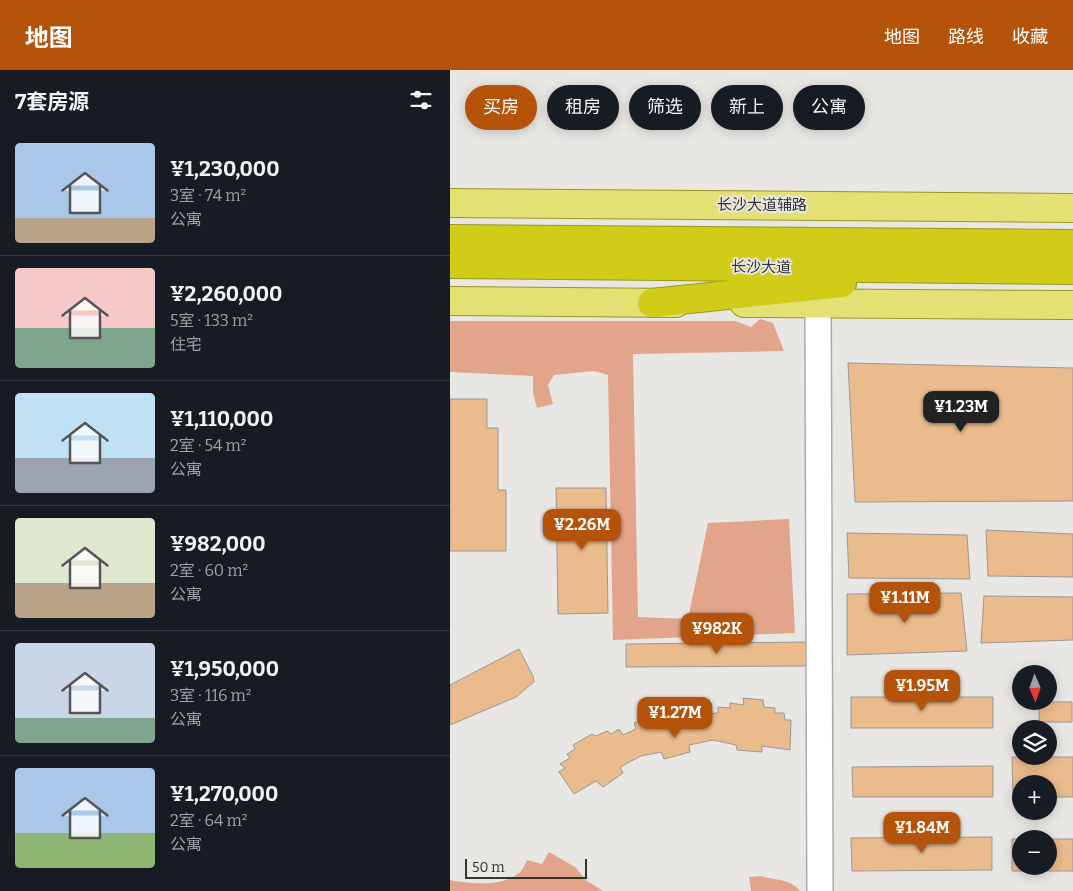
<!DOCTYPE html>
<html lang="zh">
<meta charset="utf-8">
<style>
body{margin:0;font-family:Bitter,"Noto Sans SC",serif;background:#20242c;color:#f1f3f6;height:100vh;display:flex;flex-direction:column;font-size:19px;white-space:nowrap}
*{box-sizing:border-box;margin:0}
p{font-size:16px;color:#9ea1a6}
.icon{flex:none;width:28px;height:28px;fill:none;stroke:currentColor;stroke-width:2;stroke-linecap:round;stroke-linejoin:round}
.map{position:relative;flex:1;overflow:hidden}
.sheet{display:flex;flex-direction:column;background:#171b24;width:450px}
.sheet>*{flex:none}
.top-card{position:absolute;left:15px;top:15px;width:475px;height:45px;display:flex;gap:10px}
.needle{width:32px;rotate:178deg}
.tools{position:absolute;left:562px;top:595px;display:grid;gap:10px}
.tools a{display:grid;place-items:center;width:45px;height:45px;border-radius:50%;background:#171b24;box-shadow:0 2px 12px #0003;font-size:25px}
.scale{position:absolute;left:15px;bottom:12px;width:122px;box-sizing:border-box;padding-left:5px;border:2px solid #343432;border-top:0;font-size:14px;line-height:18px;white-space:nowrap;color:#343432;-webkit-text-stroke:4px #e9e7e3;paint-order:stroke}
.price{position:absolute;translate:-50% -42px;padding:0 11px;border-radius:10px;background:#b45309;color:#fff;font-size:16px;line-height:32px;filter:drop-shadow(0 1px 2px #0008)}
.price::after{content:'';position:absolute;left:50%;top:30px;width:15px;height:11px;margin-left:-8px;background:inherit;clip-path:polygon(0 0,100% 0,50% 100%)}
.price.on{background:#222;color:#fff}
ul{padding:0;list-style:none}
li{display:flex;align-items:center;gap:15px;height:125px;padding:0 15px}
li+li{border-top:1px solid #363941}
li span{display:grid;place-items:center;flex:none;width:140px;height:100px;border-radius:5px;color:#555}
li>.icon{margin-inline-start:auto}
span .icon{width:60px;height:60px;fill:#fffc;stroke-width:1}
li b{font-size:21px}
h2{display:flex;justify-content:space-between;align-items:center;height:60px;padding:0 15px;font-size:21px}
.chip{padding:0 18px;border-radius:22px;background:#171b24;box-shadow:0 2px 12px #0003;font-size:18px;line-height:45px}
.chip.on{background:#b45309;color:#fff}
header{display:flex;align-items:center;gap:30px;box-sizing:border-box;height:70px;padding:0 25px;background:#b45309;color:#fff}
header strong{font-size:24px}
nav{display:flex;gap:28px;margin-inline-start:auto;font-size:18px}
main{display:flex;flex:1;min-height:0}
.map>svg:first-child{display:block}
</style>
<header>
<strong>地图</strong>
<nav><a>地图</a><a>路线</a><a>收藏</a></nav>
</header>
<main>
<section class="sheet">
<h2>7套房源<svg class="icon" aria-label="filters" viewBox="0 0 24 24"><path d="M4 7h16M4 17h16"/><circle cx="9" cy="7" r="2"/><circle cx="15" cy="17" r="2"/></svg></h2>
<ul>
<li><span style="background:linear-gradient(#a9c7e8 75%,#b9a48a 0)"><svg class="icon" aria-label="home" viewBox="0 0 24 24"><path d="M3 11l9-7 9 7M6 9v11h12V9"/></svg></span><div><b>¥1,230,000</b><p>3室 · 74 m²</p><p>公寓</p></div></li>
<li><span style="background:linear-gradient(#f6c9c9 60%,#7fa58c 0)"><svg class="icon" aria-label="home" viewBox="0 0 24 24"><path d="M3 11l9-7 9 7M6 9v11h12V9"/></svg></span><div><b>¥2,260,000</b><p>5室 · 133 m²</p><p>住宅</p></div></li>
<li><span style="background:linear-gradient(#bfe0f5 65%,#9aa5b1 0)"><svg class="icon" aria-label="home" viewBox="0 0 24 24"><path d="M3 11l9-7 9 7M6 9v11h12V9"/></svg></span><div><b>¥1,110,000</b><p>2室 · 54 m²</p><p>公寓</p></div></li>
<li><span style="background:linear-gradient(#dfe7d0 65%,#b9a48a 0)"><svg class="icon" aria-label="home" viewBox="0 0 24 24"><path d="M3 11l9-7 9 7M6 9v11h12V9"/></svg></span><div><b>¥982,000</b><p>2室 · 60 m²</p><p>公寓</p></div></li>
<li><span style="background:linear-gradient(#c9d6e8 75%,#7fa58c 0)"><svg class="icon" aria-label="home" viewBox="0 0 24 24"><path d="M3 11l9-7 9 7M6 9v11h12V9"/></svg></span><div><b>¥1,950,000</b><p>3室 · 116 m²</p><p>公寓</p></div></li>
<li><span style="background:linear-gradient(#a9c7e8 65%,#8fb573 0)"><svg class="icon" aria-label="home" viewBox="0 0 24 24"><path d="M3 11l9-7 9 7M6 9v11h12V9"/></svg></span><div><b>¥1,270,000</b><p>2室 · 64 m²</p><p>公寓</p></div></li>
</ul>
</section>
<div class="map">
<svg width="623" height="821" viewBox="0 0 623 821">
<rect width="100%" height="100%" fill="#e9e7e3"/>
<path fill="#e2a48a" d="M310 249 323 253 334 281 183 284 188 547 238 549 258 453 339 449 345 563 163 570 158 305 144 301 104 305 98 315 103 334 87 338 83 323V306L0 302V251H285L301 257Z
M99 782 125 797 137 811 153 821H0V810C20 814 52 817 69 803 73 800 75 794 77 790L92 794Z
M311 806C325 811 340 808 350 821H301L299 807Z"/>
<path fill="#eabb8d" stroke="#9b9895" d="M398 293 623 298V431L405 432Z
M0 329H37V358H48V420H56V481H0Z
M106 418H156L158 543 108 544Z
M536 460 623 464V507L538 506Z
M397 463 517 465 520 509 399 508Z
M511 523 517 581 397 585V524Z
M534 526 623 527V570L531 573Z
M357 572V596L176 597V574Z
M69 579 83 606 84 612 66 627 0 655V615Z
M401 627H543V658H401Z
M293 628 313 630 314 637 325 638V643H334L335 650H341L340 680 312 676V682L287 680 286 675 263 670 239 675 240 682 214 689 211 682 191 686 170 697 173 703 153 717 146 711 124 724 109 702 115 698 110 694 120 688 117 684 125 679 123 675 142 664 146 666 157 661 161 664 169 659 173 665 186 659 184 653 208 644 207 637 228 631 232 638 241 634 242 639 253 637 255 644 268 643V637L280 638V633L294 635Z
M589 632H622V652H589Z
M562 687H623V727H599V714H571V727H563Z
M543 696V727H403L402 697Z
M542 767V800L402 801 401 768Z
M562 769H571V796H599V769H590H623V801H562Z"/>
<g fill="none" stroke-linecap="round" stroke-linejoin="round">
<g stroke="#adaba8" stroke-width="28">
<path id="secondary" d="M368 233 370 821"/>
</g>
<g stroke="#999720" stroke-width="30">
<path id="primary" d="M0 133 623 138
M0 231 226 233
M294 233 623 235"/>
</g>
<g stroke="#999720" stroke-width="30">
<path id="highway" d="M0 169 623 174
M0 194 623 200
M202 233 392 213"/>
</g>
<use href="#secondary" stroke="#fff" stroke-width="25"/>
<use href="#primary" stroke="#e3e074" stroke-width="28"/>
<use href="#highway" stroke="#d0cc17" stroke-width="28"/>
</g>
<g text-anchor="middle" dominant-baseline="central" stroke-width="4" stroke-linejoin="round" paint-order="stroke">
<g font-size="15" fill="#343432" stroke="#e9e7e3">
<text x="312" y="135">长沙大道辅路</text>
<text transform="translate(311 197) rotate(1)">长沙大道</text>
</g>
</g>
</svg>
<div class="tools">
<a><svg class="needle" viewBox="-14 -14 28 28"><path d="M0-13l5 13h-10z" fill="#e53935"/><path d="M0 13l5-13h-10z" fill="#9ea1a6"/></svg></a>
<a><svg class="icon" aria-label="layers" viewBox="0 0 24 24"><path d="M12 4l9 5-9 5-9-5zM3 14l9 5 9-5"/></svg></a>
<a>+</a>
<a>−</a>
</div>
<div class="scale">50 m</div>
<b class="price on" style="left:511px;top:363px">¥1.23M</b>
<b class="price" style="left:132px;top:481px">¥2.26M</b>
<b class="price" style="left:455px;top:554px">¥1.11M</b>
<b class="price" style="left:267px;top:585px">¥982K</b>
<b class="price" style="left:472px;top:642px">¥1.95M</b>
<b class="price" style="left:225px;top:669px">¥1.27M</b>
<b class="price" style="left:472px;top:784px">¥1.84M</b>
<div class="top-card">
<a class="chip on">买房</a>
<a class="chip">租房</a>
<a class="chip">筛选</a>
<a class="chip">新上</a>
<a class="chip">公寓</a>
</div>
</div>
</main>
